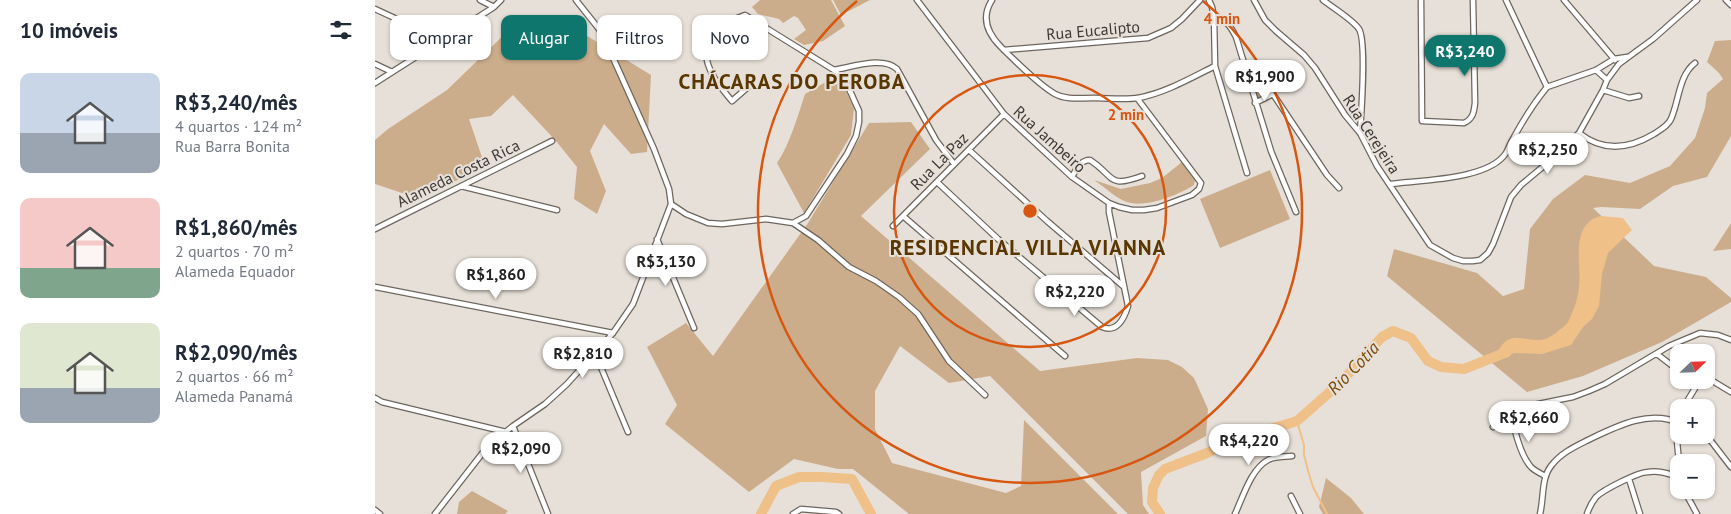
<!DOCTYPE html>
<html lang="pt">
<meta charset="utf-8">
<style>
body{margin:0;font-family:"PT Sans",sans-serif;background:#f2f2f3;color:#1f2937;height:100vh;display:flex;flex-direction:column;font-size:19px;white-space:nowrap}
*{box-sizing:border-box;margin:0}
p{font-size:16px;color:#747a83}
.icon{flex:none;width:28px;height:28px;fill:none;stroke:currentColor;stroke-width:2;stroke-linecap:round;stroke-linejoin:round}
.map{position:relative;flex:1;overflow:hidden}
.side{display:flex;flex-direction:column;background:#fff;width:375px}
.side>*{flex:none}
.top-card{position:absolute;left:15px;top:15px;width:475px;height:45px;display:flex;gap:10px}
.needle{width:32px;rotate:67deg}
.tools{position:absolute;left:1295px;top:344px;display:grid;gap:10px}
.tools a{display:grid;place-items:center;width:45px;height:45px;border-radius:10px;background:#fff;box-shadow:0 1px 4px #0004;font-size:25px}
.price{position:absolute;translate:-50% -42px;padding:0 11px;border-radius:18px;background:#fff;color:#222;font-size:16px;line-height:32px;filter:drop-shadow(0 1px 2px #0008)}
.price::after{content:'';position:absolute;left:50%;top:30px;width:15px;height:11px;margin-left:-8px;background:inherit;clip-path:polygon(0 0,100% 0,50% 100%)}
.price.current{background:#0f766e;color:#fff}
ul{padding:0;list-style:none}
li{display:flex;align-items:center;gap:15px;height:125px;padding:0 20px}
li span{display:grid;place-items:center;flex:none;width:140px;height:100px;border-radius:10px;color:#555}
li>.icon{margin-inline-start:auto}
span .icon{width:60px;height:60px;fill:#fffc;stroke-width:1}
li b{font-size:21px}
h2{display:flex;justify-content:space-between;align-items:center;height:60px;padding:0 20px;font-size:21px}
.chip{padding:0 18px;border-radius:10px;background:#fff;box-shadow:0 1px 4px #0004;font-size:18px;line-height:45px}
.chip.current{background:#0f766e;color:#fff}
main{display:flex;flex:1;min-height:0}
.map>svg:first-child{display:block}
</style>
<main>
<section class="side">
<h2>10 imóveis<svg class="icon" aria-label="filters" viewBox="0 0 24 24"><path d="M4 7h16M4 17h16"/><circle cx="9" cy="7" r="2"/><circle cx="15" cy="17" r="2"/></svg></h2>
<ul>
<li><span style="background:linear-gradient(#c9d6e8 60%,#9aa5b1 0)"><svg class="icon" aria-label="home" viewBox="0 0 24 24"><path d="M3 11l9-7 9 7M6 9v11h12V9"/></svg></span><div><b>R$3,240/mês</b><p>4 quartos · 124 m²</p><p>Rua Barra Bonita</p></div></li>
<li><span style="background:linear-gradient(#f6c9c9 70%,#7fa58c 0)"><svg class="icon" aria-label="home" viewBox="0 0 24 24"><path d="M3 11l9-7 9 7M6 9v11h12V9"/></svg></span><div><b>R$1,860/mês</b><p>2 quartos · 70 m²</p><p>Alameda Equador</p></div></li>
<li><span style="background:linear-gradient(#dfe7d0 65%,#9aa5b1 0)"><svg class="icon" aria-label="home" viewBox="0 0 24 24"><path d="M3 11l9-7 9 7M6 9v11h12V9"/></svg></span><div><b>R$2,090/mês</b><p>2 quartos · 66 m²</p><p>Alameda Panamá</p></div></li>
</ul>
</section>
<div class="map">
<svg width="1356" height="514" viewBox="0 0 1356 514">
<rect width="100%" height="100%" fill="#e7e0d8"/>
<path fill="#ccad8b" d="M385 0H456L470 26 448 41 429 45 419 39 431 30 423 18 419 16 408 23 404 19 383 14 377 7Z
M458 0H495L466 15Z
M134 30 204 31 276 75 272 152 256 154 229 124 215 151 231 191 222 214 199 199 202 167 181 141 138 95 116 116 94 119 110 166 45 199 0 184V140L13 129 72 90Z
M1356 40V136L1332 177 1298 186 1265 209 1226 207 1218 208 1279 266 1331 277 1356 298V302L1287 342 1208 376 1152 392 1012 276 1019 249 1102 273 1128 296 1149 289 1155 229 1178 199 1210 175 1255 183 1295 166 1320 138 1330 108 1332 93 1348 79 1344 73 1332 62 1340 41Z
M879 78 891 91 892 94 883 99 882 98 878 79Z
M454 80 469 87 479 108 476 135 429 213 402 163C415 144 423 115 430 94Z
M536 122 555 149 486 216 665 371 762 358 793 360 807 367 819 378 833 409 831 436 766 472 768 505 774 514H753L615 376 574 383 525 346 500 391V429L517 463 631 493 646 486 649 420 743 514H534L478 469H463L419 459 374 492 290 424 302 405 272 347 311 323 338 356 433 223 494 123Z
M807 162 820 180 819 185C805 194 773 207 756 203 743 201 730 187 719 180L746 189 775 183 787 178Z
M895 170 915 219 845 248 825 199Z
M1356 223V249L1338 251Z
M951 478 976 498 989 514H948L944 507Z
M97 491 133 511 130 514H82L84 502Z"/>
<path fill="#f0c089" d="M1226 216 1248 218 1257 230 1233 253 1227 274 1224 306 1217 319 1208 327 1196 345 1167 354 1141 353 1121 356C1123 352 1125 346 1129 343 1139 332 1157 343 1170 339 1174 338 1180 334 1183 331 1187 328 1192 325 1194 320 1199 309 1203 299 1204 287 1207 264 1194 224 1226 216Z"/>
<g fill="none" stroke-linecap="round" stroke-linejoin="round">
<path stroke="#f0c089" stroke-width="2" d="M922 421 929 445V455L934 474 938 487 952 514"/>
<path stroke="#f0c089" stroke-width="10" d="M386 514 401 486 424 477H447L477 479 496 514
M785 514 777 502 778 488 784 475 790 469 832 453 860 440 922 421 965 383 1007 337 1018 331 1036 338 1053 361 1066 367 1089 369 1132 352"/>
<g stroke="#6c665f" stroke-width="7">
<path id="minor" d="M105 0 119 7
M201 0 224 29 230 40 279 149 294 189 296 204 311 214 333 223 347 224 391 219 418 223 443 240 474 267 501 281 524 297 543 314 574 361 610 395
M542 0 629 114 697 177 734 203 744 207 757 210H769L782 208 817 195 824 189 826 183 762 98
M617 0C606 17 612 33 626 47 639 60 664 85 680 94 691 100 705 98 718 98 732 98 749 100 763 98 790 93 816 78 840 66
M834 0 837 7 839 17 840 66 872 173
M879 0 890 20 901 31 929 55 940 68 970 115 985 133 1002 166 1055 245 1078 258 1088 261H1098L1105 260 1113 253 1118 244 1136 197 1146 185 1176 160 1204 133 1228 90 1232 80 1244 64 1278 39 1322 0
M948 0C958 8 977 19 984 29 992 42 986 115 985 133
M1046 0 1047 121 1089 123C1098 119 1099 112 1100 103L1098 0
M1131 0 1172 87
M1189 0 1240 60
M1351 0 1356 5
M0 9 67 40
M839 17C851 19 856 27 861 37L896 151 921 212
M629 50 773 38 796 28 807 19 825 0
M0 64 17 72
M871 64 898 94 952 175 964 188
M459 70C477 67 508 56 522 69L561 140 579 164
M1221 70 1232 80
M0 83 119 7 126 0
M373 87 357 101C346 88 331 71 331 52L357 20 370 15 459 70 471 82 484 111V122L481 136 472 154 431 216 418 223
M1172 87 1221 70 1239 59 1252 57
M1228 90 1254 98 1264 96
M880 103 898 94
M1204 133C1228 152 1254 149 1279 134 1285 130 1293 126 1296 119 1304 101 1304 75 1320 63
M594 150 672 221 748 286
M697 177C701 170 705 160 715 160 740 176 732 189 767 176
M562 182 623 239 727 327C742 333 749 319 753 306L734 212V203
M1015 184C1045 180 1114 180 1131 153 1134 148 1135 143 1138 139 1148 120 1159 103 1172 87
M86 186 182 210
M528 216 690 356
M518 226 629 114
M0 229 177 141
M282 239 319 328
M0 287 238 333
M220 353 253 432
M1282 354 1304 371
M1331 377 1356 392
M0 398 7 402 131 432
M1308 408 1325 380
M1138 409C1136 424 1146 456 1156 467 1160 471 1165 473 1170 476
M1304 414 1300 421 1304 462
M138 426 173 514
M1118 427 1124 419 1138 409 1198 397 1214 391 1230 384 1294 346 1325 333 1343 335 1356 340
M1324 435 1336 441 1356 467
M1254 479 1265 514
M1309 490 1322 514
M916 496 925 514
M0 510 5 514
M60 514 113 446 138 426 170 404 192 384 238 333 258 304 296 204
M418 514 426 509 461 512 464 514
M860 514C868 497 876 469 893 460 900 456 910 457 917 456
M1165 514C1169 498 1166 479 1176 466 1186 453 1199 447 1213 440 1240 427 1274 409 1304 423
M1212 514C1214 508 1217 502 1221 497 1228 490 1263 472 1273 472 1284 470 1294 474 1304 477"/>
</g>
<use href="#minor" stroke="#fff" stroke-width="4.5"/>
</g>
<g fill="none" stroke="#d75610" stroke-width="2.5">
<circle cx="655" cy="211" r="136"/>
<path d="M828 1A272 272 0 1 1 482 1"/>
</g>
<g text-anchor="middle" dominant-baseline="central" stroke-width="4" stroke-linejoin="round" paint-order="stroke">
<g font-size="16" fill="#3c3936" stroke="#e7e0d8">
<text transform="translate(718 30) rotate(-5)">Rua Eucalipto</text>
<text transform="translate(997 134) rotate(57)">Rua Cerejeira</text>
<text transform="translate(675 139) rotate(42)">Rua Jambeiro</text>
<text transform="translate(564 161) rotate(-45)">Rua La Paz</text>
<text transform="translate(83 173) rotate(-26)">Alameda Costa Rica</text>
</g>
<g font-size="18" font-style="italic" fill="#784b07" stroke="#e7e0d8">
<text transform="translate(978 368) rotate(-46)">Rio Cotia</text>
</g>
<g font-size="21" font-weight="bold" letter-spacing="1" fill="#5a3600" stroke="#e7e0d8">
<text x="417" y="81">CHÁCARAS DO PEROBA</text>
<text x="653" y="247">RESIDENCIAL VILLA VIANNA</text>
</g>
</g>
<circle cx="655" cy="211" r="8" fill="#d75610" stroke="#e7e0d8" stroke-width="2.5"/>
<g font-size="15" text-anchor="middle" font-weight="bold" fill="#d75610" stroke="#e7e0d8" stroke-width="4" stroke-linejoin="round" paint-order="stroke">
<text x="847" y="24">4 min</text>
<text x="751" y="120">2 min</text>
</g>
</svg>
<div class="tools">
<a><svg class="needle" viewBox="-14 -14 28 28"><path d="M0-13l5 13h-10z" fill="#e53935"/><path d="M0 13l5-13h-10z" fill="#747a83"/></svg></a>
<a>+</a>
<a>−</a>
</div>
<b class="price current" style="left:1090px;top:77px">R$3,240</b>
<b class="price" style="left:890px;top:102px">R$1,900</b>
<b class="price" style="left:1173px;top:175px">R$2,250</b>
<b class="price" style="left:291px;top:287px">R$3,130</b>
<b class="price" style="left:121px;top:300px">R$1,860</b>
<b class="price" style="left:700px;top:317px">R$2,220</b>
<b class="price" style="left:208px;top:379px">R$2,810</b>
<b class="price" style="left:1154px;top:443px">R$2,660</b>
<b class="price" style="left:874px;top:466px">R$4,220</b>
<b class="price" style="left:146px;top:474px">R$2,090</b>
<div class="top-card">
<a class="chip">Comprar</a>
<a class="chip current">Alugar</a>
<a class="chip">Filtros</a>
<a class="chip">Novo</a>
</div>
</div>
</main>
